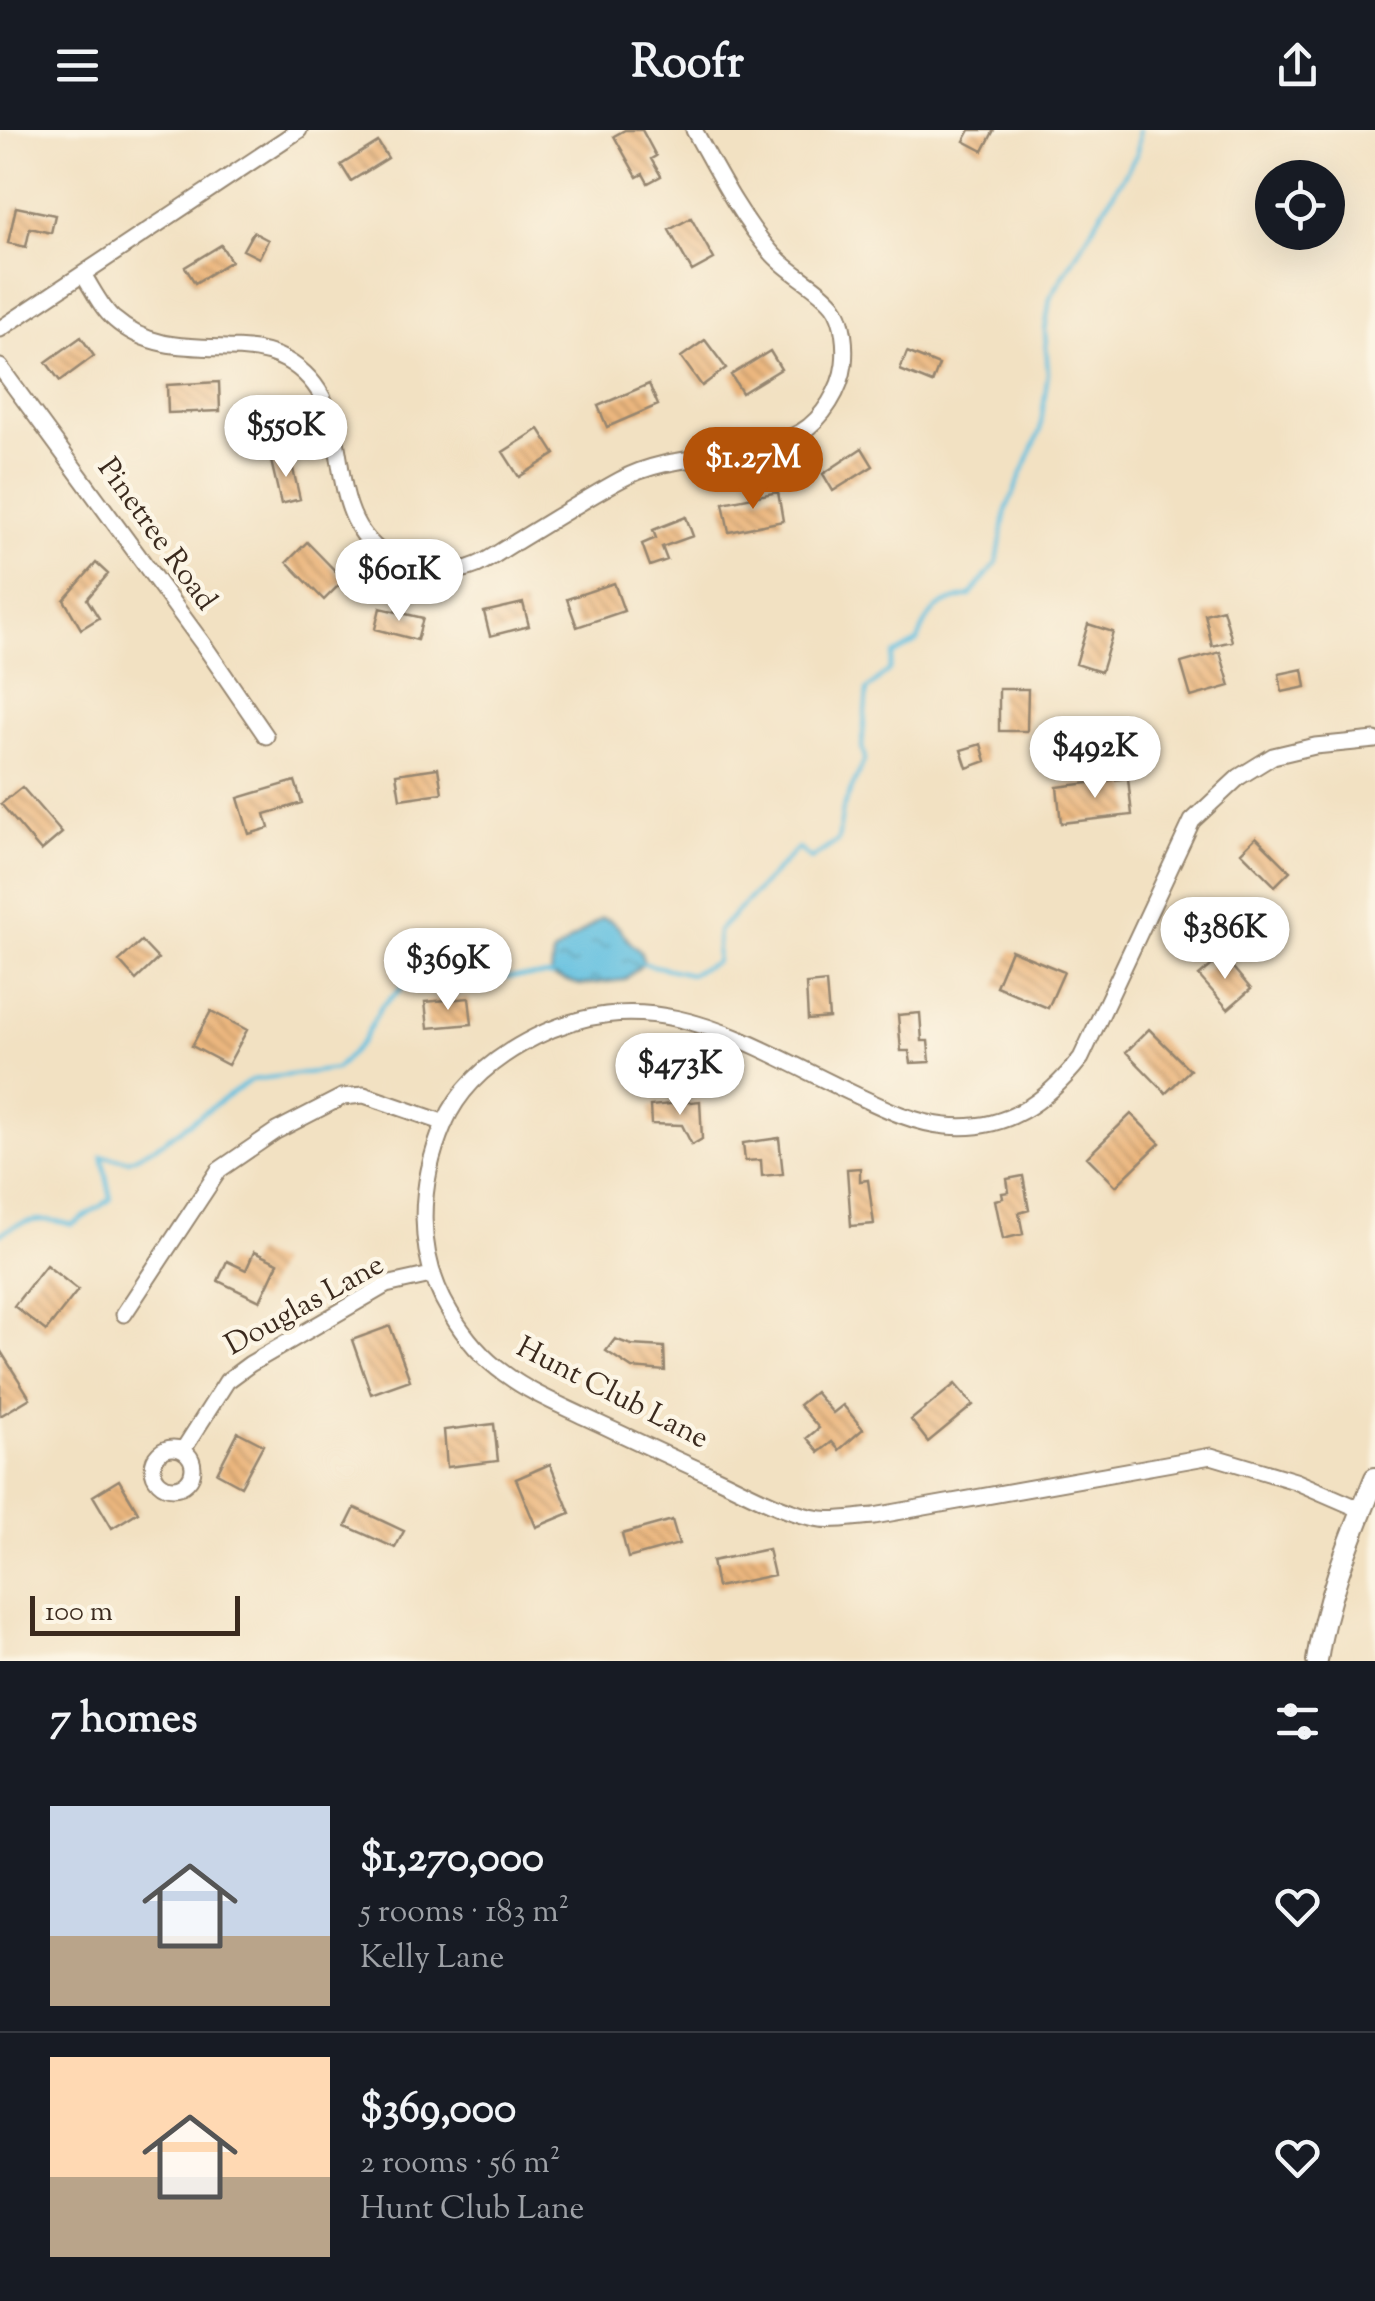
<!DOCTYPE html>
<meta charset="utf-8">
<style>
body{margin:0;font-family:"Sorts Mill Goudy",serif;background:#242831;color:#f1f3f6;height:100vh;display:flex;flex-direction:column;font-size:38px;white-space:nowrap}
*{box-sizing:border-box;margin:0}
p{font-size:32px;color:#9ea1a6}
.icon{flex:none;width:55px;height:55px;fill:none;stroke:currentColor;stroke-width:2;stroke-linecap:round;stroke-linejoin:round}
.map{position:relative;height:1531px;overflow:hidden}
.drawer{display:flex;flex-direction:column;background:#171b24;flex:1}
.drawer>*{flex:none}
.fabs{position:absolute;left:1255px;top:30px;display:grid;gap:20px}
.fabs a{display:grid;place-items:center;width:90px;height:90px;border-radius:50%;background:#171b24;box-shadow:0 10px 40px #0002;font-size:50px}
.scale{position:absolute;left:30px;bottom:25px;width:210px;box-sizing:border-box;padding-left:10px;border:5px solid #3b2a1e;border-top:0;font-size:28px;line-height:35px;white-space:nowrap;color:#3b2a1e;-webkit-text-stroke:8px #fcf5e5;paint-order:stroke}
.price{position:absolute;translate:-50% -85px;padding:0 22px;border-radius:35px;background:#fff;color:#222;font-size:32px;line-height:65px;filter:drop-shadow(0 2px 5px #0008)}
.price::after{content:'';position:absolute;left:50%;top:60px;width:30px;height:22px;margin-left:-15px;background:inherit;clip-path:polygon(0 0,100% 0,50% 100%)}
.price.current{background:#b45309;color:#fff}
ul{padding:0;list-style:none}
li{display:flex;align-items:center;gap:30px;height:250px;padding:0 50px}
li+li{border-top:2px solid #363941}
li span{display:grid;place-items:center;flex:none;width:280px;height:200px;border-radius:0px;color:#555}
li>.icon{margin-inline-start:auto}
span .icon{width:120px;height:120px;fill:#fffc;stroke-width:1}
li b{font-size:42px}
h2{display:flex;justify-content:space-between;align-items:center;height:120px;padding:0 50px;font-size:42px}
header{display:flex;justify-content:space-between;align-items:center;height:130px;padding:0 50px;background:#171b24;font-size:45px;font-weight:700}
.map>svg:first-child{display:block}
</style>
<header><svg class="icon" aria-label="menu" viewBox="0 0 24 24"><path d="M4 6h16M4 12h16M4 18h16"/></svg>Roofr<svg class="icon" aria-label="share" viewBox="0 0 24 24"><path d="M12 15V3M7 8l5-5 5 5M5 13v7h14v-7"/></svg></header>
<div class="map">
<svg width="1375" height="1531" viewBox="0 0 1375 1531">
<defs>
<pattern id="water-ripples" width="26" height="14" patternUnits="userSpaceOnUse" patternTransform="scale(2.5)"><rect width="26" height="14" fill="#62c0e0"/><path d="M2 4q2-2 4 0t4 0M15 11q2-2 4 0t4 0" fill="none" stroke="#529cb5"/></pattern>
<pattern id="building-back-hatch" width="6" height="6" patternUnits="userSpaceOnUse" patternTransform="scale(2.5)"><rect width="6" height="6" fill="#ecb77f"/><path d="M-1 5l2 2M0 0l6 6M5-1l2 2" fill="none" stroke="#c09567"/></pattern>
</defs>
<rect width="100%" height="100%" fill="#fcf5e5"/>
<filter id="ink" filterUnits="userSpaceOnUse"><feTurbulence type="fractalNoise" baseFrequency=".01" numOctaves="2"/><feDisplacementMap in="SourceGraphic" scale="20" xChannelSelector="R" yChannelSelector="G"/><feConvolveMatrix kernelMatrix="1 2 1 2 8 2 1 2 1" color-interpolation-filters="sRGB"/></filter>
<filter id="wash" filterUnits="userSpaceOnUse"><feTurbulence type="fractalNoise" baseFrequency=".0048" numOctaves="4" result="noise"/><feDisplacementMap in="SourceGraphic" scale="40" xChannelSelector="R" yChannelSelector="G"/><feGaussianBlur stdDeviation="2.25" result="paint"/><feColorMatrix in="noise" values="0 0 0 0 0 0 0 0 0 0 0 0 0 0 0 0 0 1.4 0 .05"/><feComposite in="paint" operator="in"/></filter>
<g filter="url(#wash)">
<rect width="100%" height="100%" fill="#f2e1c2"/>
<path fill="url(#water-ripples)" stroke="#4e757f" stroke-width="2.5" d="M601 788C622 791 621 808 640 821L644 833 624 850 580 855 551 846 553 824Z"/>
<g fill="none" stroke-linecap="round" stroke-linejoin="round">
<path stroke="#62c0e0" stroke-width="4" d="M641 833 690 844 716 832 718 801 798 718 811 729 838 711 843 678 865 629 862 617 867 560 889 540 893 525 918 511C928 481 938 472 970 466L997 432 1006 380 1040 301 1048 243 1045 201 1050 168 1137 24 1139 0
M0 1104C24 1088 45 1087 72 1095L111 1069 102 1026 129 1030 158 1015 251 950 336 939 362 912 381 877 404 856C454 855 503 845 552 846"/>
</g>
<g id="blocks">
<path fill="url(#building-back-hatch)" d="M625 0H642L656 26 651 29 661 46 648 53 643 44 637 47 614 6Z
M970 0H994L983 21 964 11Z
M378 12 388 28 351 51 341 35Z
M16 77 55 85 51 103 30 98 26 117 8 113Z
M691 88 714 129 692 141 669 100Z
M253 102 268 110 259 128 243 120Z
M221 115 231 131 195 153 185 137Z
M81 207 94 226 60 251 46 232Z
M705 210 726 238 702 256 681 227Z
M770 221 781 239 742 263 731 245Z
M907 222 939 235 932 253 900 240Z
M219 252 220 281 168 283 167 255Z
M649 254 658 275 607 297 598 276Z
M539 299 555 324 519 347 503 322Z
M862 318 873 336 833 361 823 344Z
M290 326 300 369 281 374 271 331Z
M778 362 783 391 729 402 723 373Z
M686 387 693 406 662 417 667 430 650 436 642 414 656 408 653 400Z
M307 412 344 450 324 470 287 432Z
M96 433 108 444 87 469 99 488 81 499 64 470Z
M614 453 624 481 577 497 567 469Z
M523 473 529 496 490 506 484 482Z
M380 478 423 488 417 510 375 499Z
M1223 479 1232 511 1212 516 1205 484Z
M1088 494 1113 502 1101 542 1076 534Z
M1220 522 1230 556 1191 567 1181 533Z
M1303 539 1306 557 1282 562 1279 544Z
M999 559H1028L1027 601H999Z
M981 614 986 631 967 638 961 620Z
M438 638 442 663 400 669 396 644Z
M1128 648 1132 685 1061 693 1057 657Z
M295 651 302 673 265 684 269 698 249 704 238 668Z
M22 657 62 703 41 721 1 674Z
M1256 707 1290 741 1275 756 1241 722Z
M141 811 158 829 136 850 119 831Z
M1011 820 1064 842 1048 878 996 856Z
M1223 826 1251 859 1228 879 1199 846Z
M826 852 829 888 808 890 806 854Z
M469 868 472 894 428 898 425 872Z
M211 881 247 900 228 935 192 916Z
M920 883 922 911H928L930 932 911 933 909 921H901L898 885Z
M1149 899 1190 940 1166 963 1126 922Z
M700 971 702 1009 692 1015 682 995 651 994 650 976Z
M1131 984 1160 1013 1116 1056 1087 1027Z
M779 1008 783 1044 762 1046 761 1030 745 1031 743 1013Z
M860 1038V1051L868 1050 874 1094 851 1096 847 1039Z
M1023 1046 1029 1080 1019 1083 1023 1104 1003 1109 995 1070 1003 1068 1002 1063 1009 1062 1007 1049Z
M254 1122 278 1133 260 1171 218 1151 227 1131 246 1140Z
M46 1135 78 1160 46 1201 14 1176Z
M390 1196 410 1250 371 1264 352 1210Z
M615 1209 631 1215 664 1217 665 1241 632 1238 606 1221Z
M0 1220 30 1268 0 1286Z
M955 1254 973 1275 928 1312 911 1290Z
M815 1262 833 1283 843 1275 863 1299 839 1320 832 1312 819 1322 807 1308 819 1298 799 1275Z
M494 1294 498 1331 447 1337 444 1300Z
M238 1302 263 1315 241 1356 217 1343Z
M550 1334 570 1383 536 1397 516 1349Z
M119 1350 138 1382 112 1398 93 1366Z
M355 1378 404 1401 395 1418 346 1396Z
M672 1390 679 1414 628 1428 622 1404Z
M768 1419 774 1445 717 1457 712 1431Z"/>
</g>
</g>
<g filter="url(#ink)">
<use href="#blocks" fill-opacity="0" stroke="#968670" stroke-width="2.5"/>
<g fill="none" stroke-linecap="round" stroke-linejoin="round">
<g stroke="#968670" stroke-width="19">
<path id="minor" d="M84 146C93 160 102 179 114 189 147 218 186 217 228 218 248 218 268 220 286 230 371 278 306 392 403 435 424 444 456 444 477 435 491 429 503 419 516 412 551 391 585 369 620 350 676 319 746 334 801 302 823 289 841 259 844 234 846 217 844 189 833 175 816 154 788 143 770 121 739 85 717 41 694 0
M0 199 299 0
M0 237 203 514 266 606
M124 1184 219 1040 276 1001 342 967 364 965 445 993
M153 1338a20 20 0 1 1 40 0a20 20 0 1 1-40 0Z
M183 1320 227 1251 250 1234 386 1155 431 1145
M1362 1380 1295 1351 1211 1326 874 1386C857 1387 837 1391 821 1389 785 1384 748 1362 715 1347 672 1328 628 1307 585 1287 558 1274 529 1262 505 1244 482 1228 464 1206 450 1182 415 1124 418 1055 444 994 461 954 497 926 535 907 653 847 747 914 854 964 884 978 913 993 946 996 1006 1002 1046 972 1081 928L1192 691 1239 647 1273 626 1315 616 1375 610"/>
</g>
<g stroke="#968670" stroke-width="24">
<path id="tertiary" d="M1317 1531C1326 1466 1351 1408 1375 1348"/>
</g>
<use href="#minor" stroke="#fff" stroke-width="15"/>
<use href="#tertiary" stroke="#fff" stroke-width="20"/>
</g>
</g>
<g text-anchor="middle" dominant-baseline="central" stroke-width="9" stroke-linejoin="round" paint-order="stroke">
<g font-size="30" fill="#3b2a1e" stroke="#fcf5e5">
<text transform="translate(156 405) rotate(54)">Pinetree Road</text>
<text transform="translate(305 1176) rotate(-29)">Douglas Lane</text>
<text transform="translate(612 1264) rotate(27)">Hunt Club Lane</text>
</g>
</g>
</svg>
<div class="fabs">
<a><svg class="icon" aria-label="locate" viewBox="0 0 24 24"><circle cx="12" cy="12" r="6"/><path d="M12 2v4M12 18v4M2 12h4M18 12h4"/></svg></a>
</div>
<div class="scale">100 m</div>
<b class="price" style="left:286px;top:350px">$550K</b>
<b class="price current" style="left:753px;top:382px">$1.27M</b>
<b class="price" style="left:399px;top:494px">$601K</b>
<b class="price" style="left:1095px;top:671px">$492K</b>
<b class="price" style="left:1225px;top:852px">$386K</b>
<b class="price" style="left:448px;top:883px">$369K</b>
<b class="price" style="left:680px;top:988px">$473K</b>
</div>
<section class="drawer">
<h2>7 homes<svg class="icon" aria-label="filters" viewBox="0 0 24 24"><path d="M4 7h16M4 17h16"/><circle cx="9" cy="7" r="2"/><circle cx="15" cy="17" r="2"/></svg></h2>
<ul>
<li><span style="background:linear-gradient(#c9d6e8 65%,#b9a48a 0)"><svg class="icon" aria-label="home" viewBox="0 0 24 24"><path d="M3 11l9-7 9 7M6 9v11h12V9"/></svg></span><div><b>$1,270,000</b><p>5 rooms · 183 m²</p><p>Kelly Lane</p></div><svg class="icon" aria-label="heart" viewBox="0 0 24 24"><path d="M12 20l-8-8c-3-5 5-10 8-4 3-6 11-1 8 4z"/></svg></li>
<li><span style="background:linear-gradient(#ffd9b3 60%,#b9a48a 0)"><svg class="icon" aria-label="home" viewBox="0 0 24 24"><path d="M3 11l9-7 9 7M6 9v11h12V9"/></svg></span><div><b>$369,000</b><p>2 rooms · 56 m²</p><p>Hunt Club Lane</p></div><svg class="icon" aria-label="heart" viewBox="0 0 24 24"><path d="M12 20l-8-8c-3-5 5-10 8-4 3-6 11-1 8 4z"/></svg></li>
</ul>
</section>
